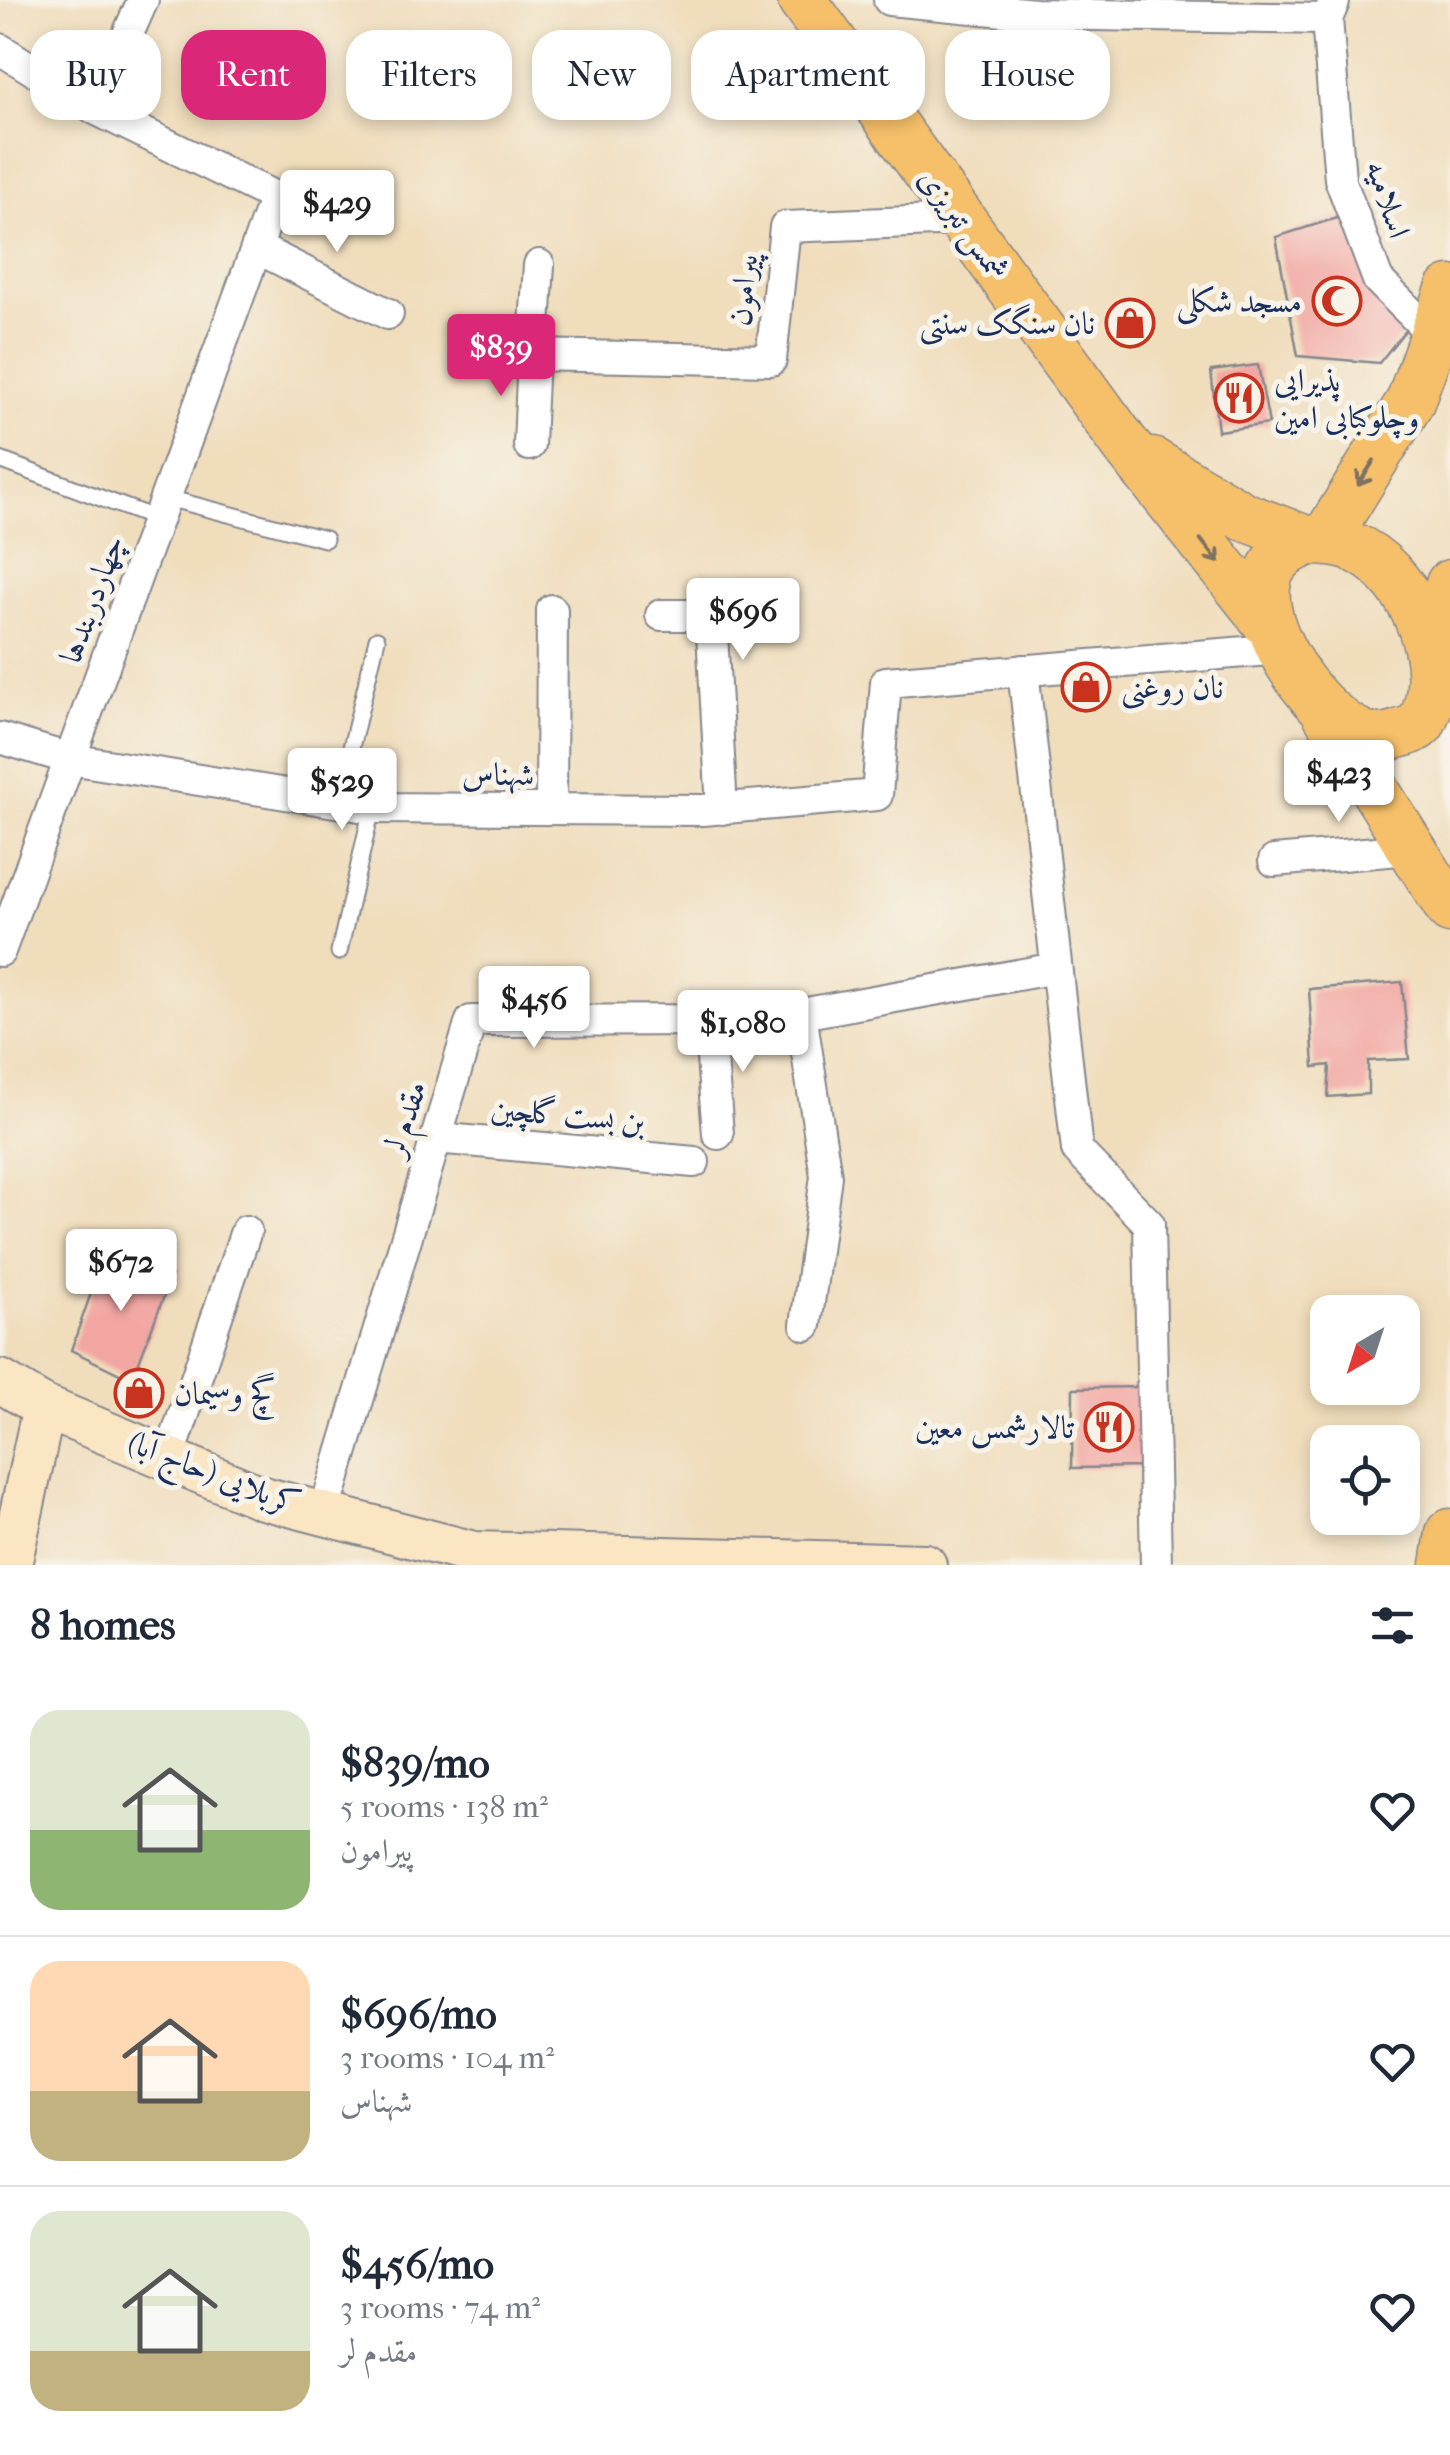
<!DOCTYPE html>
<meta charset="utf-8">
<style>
body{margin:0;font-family:"IM FELL French Canon",Amiri,serif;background:#f2f2f3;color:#1f2937;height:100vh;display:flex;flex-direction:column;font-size:38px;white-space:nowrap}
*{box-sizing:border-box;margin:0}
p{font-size:32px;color:#747a83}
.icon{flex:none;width:55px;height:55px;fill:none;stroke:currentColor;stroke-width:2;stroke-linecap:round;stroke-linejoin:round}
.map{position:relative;height:1565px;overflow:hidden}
.side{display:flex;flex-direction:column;background:#fff;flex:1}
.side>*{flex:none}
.hud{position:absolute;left:30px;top:30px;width:1390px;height:90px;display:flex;gap:20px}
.needle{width:65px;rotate:219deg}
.buttons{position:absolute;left:1310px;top:1295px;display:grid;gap:20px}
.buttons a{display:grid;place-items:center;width:110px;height:110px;border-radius:20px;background:#fff;box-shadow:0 5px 15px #0003;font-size:50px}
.price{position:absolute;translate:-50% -85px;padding:0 22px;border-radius:10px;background:#fff;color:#222;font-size:32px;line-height:65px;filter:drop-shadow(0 2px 5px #0008)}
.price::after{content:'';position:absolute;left:50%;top:60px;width:30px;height:22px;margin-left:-15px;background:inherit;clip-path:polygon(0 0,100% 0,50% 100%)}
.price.selected{background:#db2777;color:#fff}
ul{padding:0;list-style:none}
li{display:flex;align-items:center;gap:30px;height:250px;padding:0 30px}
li+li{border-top:2px solid #e0e1e3}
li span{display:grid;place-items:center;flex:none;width:280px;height:200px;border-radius:30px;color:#555}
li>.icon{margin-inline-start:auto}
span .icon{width:120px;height:120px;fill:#fffc;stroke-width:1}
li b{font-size:42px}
h2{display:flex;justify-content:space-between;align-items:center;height:120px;padding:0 30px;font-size:42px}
.chip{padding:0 35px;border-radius:30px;background:#fff;box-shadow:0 5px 15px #0003;font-size:35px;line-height:90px}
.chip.selected{background:#db2777;color:#fff}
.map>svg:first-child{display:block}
</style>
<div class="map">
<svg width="1450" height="1565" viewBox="0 0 1450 1565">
<rect width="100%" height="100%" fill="#f7f3e8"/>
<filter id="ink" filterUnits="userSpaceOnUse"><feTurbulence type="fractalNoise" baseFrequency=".01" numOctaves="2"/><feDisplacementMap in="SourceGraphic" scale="20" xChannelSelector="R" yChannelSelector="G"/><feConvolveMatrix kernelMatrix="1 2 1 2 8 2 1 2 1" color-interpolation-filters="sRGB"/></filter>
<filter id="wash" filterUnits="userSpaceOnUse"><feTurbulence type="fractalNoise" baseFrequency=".0048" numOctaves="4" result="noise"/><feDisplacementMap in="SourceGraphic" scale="40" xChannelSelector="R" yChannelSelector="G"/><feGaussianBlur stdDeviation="2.25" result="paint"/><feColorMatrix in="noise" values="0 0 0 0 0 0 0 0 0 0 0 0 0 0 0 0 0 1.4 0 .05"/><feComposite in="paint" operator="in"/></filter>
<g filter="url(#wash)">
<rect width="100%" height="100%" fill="#f0ddbc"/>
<g id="blocks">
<path fill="#f2a6a2" d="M1346 215 1407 328 1379 363 1298 356 1276 237Z
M1258 365 1269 424 1218 431 1211 371Z
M1402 982 1409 1059 1368 1061V1094L1328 1097 1330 1065 1314 1067 1309 989Z
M105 1253 172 1275 132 1380 71 1350Z
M1144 1387 1145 1467 1072 1468 1073 1388Z"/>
</g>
</g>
<g filter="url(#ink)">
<use href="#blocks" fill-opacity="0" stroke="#86868d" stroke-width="2.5"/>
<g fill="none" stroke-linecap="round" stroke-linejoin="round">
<g stroke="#86868d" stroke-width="19">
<path id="lane" d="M0 460 159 520
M167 498 325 539
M338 802 377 639
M339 952 372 808"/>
</g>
<g stroke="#86868d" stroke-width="34">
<path id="street" d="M889 0 1035 14 1327 19
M1334 2 1327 19 1340 179 1378 280 1435 337
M0 49 95 109 275 197 0 951
M95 109 143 0
M259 249 388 314
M539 265 533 355 771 360 785 227 961 220
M529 445 533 355
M661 615H711L722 809
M1023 670 1077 1150 1149 1224 1156 1565
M0 738 70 759 372 808 703 810 877 795 886 682 1281 649
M551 809 552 610
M1274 861 1410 849
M801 1014 826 1176 806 1325
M709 1020 718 1134
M436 1138 694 1162
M169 1458 246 1231
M324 1514 471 1021 709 1020 801 1014 1056 968"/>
</g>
<g stroke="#86868d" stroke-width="46">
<path id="secondary" d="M0 1381 44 1407 10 1565
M44 1407 263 1498 474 1553 925 1565"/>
</g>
<g stroke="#86868d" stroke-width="51">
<path id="primary" d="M802 0 1127 447 1268 624
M1152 462 1243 516 1309 541
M1309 541C1325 541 1346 543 1361 551 1415 580 1450 669 1421 723 1416 729 1408 731 1401 733 1387 738 1378 740 1364 735 1317 718 1256 632 1267 581 1271 559 1290 548 1309 541Z
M1324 541 1410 402 1450 290
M1437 649 1450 584
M1327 714 1450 909
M1445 1565 1450 1533"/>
</g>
<use href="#lane" stroke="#fff" stroke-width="15"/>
<use href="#street" stroke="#fff" stroke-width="30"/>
<use href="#secondary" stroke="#fbe6c4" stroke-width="42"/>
<use href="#primary" stroke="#f6c06b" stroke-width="48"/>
</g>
<defs><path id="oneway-shaft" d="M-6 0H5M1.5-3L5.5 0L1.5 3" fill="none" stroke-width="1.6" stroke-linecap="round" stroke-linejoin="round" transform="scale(2.5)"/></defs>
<g stroke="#7e7064">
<use href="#oneway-shaft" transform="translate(1366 473) rotate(122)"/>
<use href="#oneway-shaft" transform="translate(1210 551) rotate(51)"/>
</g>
</g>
<defs>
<g id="mosque-ring" transform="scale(2.5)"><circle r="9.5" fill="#f7f3e8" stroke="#c8321e" stroke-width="1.5"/><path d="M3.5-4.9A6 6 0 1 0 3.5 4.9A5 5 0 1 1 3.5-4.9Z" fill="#c8321e"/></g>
<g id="shop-ring" transform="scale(2.5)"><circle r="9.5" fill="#f7f3e8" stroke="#c8321e" stroke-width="1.5"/><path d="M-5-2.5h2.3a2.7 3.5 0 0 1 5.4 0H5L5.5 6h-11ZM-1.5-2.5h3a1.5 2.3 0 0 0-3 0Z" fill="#c8321e"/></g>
<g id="restaurant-ring" transform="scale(2.5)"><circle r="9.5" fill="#f7f3e8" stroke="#c8321e" stroke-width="1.5"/><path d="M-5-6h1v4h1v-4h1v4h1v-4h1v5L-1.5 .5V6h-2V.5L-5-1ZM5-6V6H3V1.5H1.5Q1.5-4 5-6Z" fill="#c8321e"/></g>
</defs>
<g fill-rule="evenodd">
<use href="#mosque-ring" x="1337" y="301"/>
<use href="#shop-ring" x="1130" y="323"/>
<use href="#restaurant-ring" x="1239" y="398"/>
<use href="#shop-ring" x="1086" y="687"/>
<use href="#shop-ring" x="139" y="1393"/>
<use href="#restaurant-ring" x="1109" y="1427"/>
</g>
<g text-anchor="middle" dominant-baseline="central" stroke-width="10" stroke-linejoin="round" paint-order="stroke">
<g font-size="32" fill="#1b2f5e" stroke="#f7f3e8">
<text transform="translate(1388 199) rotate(72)">اسلامیه</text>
<text transform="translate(964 224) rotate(54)">شمس تبریزی</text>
<text transform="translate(743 290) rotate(-84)">پیرامون</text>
<text transform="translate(92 599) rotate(-70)">چهاردربندها</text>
<text x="498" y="774">شهناس</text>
<text transform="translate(568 1115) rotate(5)">بن بست گلچین</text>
<text transform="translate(405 1119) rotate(-73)">مقدم لر</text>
<text transform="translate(214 1473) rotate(21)">کربلایی (حاج آبا)</text>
</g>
<g font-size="32" fill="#1b2f5e" stroke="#f7f3e8" text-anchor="end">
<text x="1302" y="301">مسجد شکلی</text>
<text x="1095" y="323">نان سنگک سنتی</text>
<text x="1274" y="380" text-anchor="start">پذیرایی<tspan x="1274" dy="37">وچلوکبابی امین</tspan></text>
<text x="1121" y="687" text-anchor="start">نان روغنی</text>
<text x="174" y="1393" text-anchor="start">گچ وسیمان</text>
<text x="1074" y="1427">تالارشمس معین</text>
</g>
</g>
</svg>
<div class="buttons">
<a><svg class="needle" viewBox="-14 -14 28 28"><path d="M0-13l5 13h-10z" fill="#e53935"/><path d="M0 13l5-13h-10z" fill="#747a83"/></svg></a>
<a><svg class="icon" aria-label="locate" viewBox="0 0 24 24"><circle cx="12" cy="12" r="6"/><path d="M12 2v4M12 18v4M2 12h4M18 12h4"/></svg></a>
</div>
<b class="price" style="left:337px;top:255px">$429</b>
<b class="price selected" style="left:501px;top:399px">$839</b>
<b class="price" style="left:743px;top:663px">$696</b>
<b class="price" style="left:1339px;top:825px">$423</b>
<b class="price" style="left:342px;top:833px">$529</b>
<b class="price" style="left:534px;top:1051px">$456</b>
<b class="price" style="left:743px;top:1075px">$1,080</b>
<b class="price" style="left:121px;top:1314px">$672</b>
<div class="hud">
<a class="chip">Buy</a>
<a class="chip selected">Rent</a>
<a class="chip">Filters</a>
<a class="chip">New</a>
<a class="chip">Apartment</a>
<a class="chip">House</a>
</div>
</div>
<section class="side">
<h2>8 homes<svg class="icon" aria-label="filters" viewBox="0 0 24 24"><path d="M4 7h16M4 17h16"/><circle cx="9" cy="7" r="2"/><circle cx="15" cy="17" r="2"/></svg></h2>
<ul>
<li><span style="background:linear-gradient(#dfe7d0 60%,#8fb573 0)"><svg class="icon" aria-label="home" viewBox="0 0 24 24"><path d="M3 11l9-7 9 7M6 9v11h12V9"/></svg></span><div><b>$839/mo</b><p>5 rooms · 138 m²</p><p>پیرامون</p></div><svg class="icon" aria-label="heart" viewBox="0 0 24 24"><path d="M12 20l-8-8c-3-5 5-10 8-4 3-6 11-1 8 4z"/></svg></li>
<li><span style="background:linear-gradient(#ffd9b3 65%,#c2b280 0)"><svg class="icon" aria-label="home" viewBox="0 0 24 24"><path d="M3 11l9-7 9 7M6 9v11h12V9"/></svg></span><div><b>$696/mo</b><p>3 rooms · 104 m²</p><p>شهناس</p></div><svg class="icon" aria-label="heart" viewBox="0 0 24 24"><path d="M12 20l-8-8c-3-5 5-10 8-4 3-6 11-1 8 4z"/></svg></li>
<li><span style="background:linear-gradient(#dfe7d0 70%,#c2b280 0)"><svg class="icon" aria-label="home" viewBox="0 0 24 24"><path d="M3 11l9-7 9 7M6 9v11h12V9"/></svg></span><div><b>$456/mo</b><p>3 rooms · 74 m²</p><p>مقدم لر</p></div><svg class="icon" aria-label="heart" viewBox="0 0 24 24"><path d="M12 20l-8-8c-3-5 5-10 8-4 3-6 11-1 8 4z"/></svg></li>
</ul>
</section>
